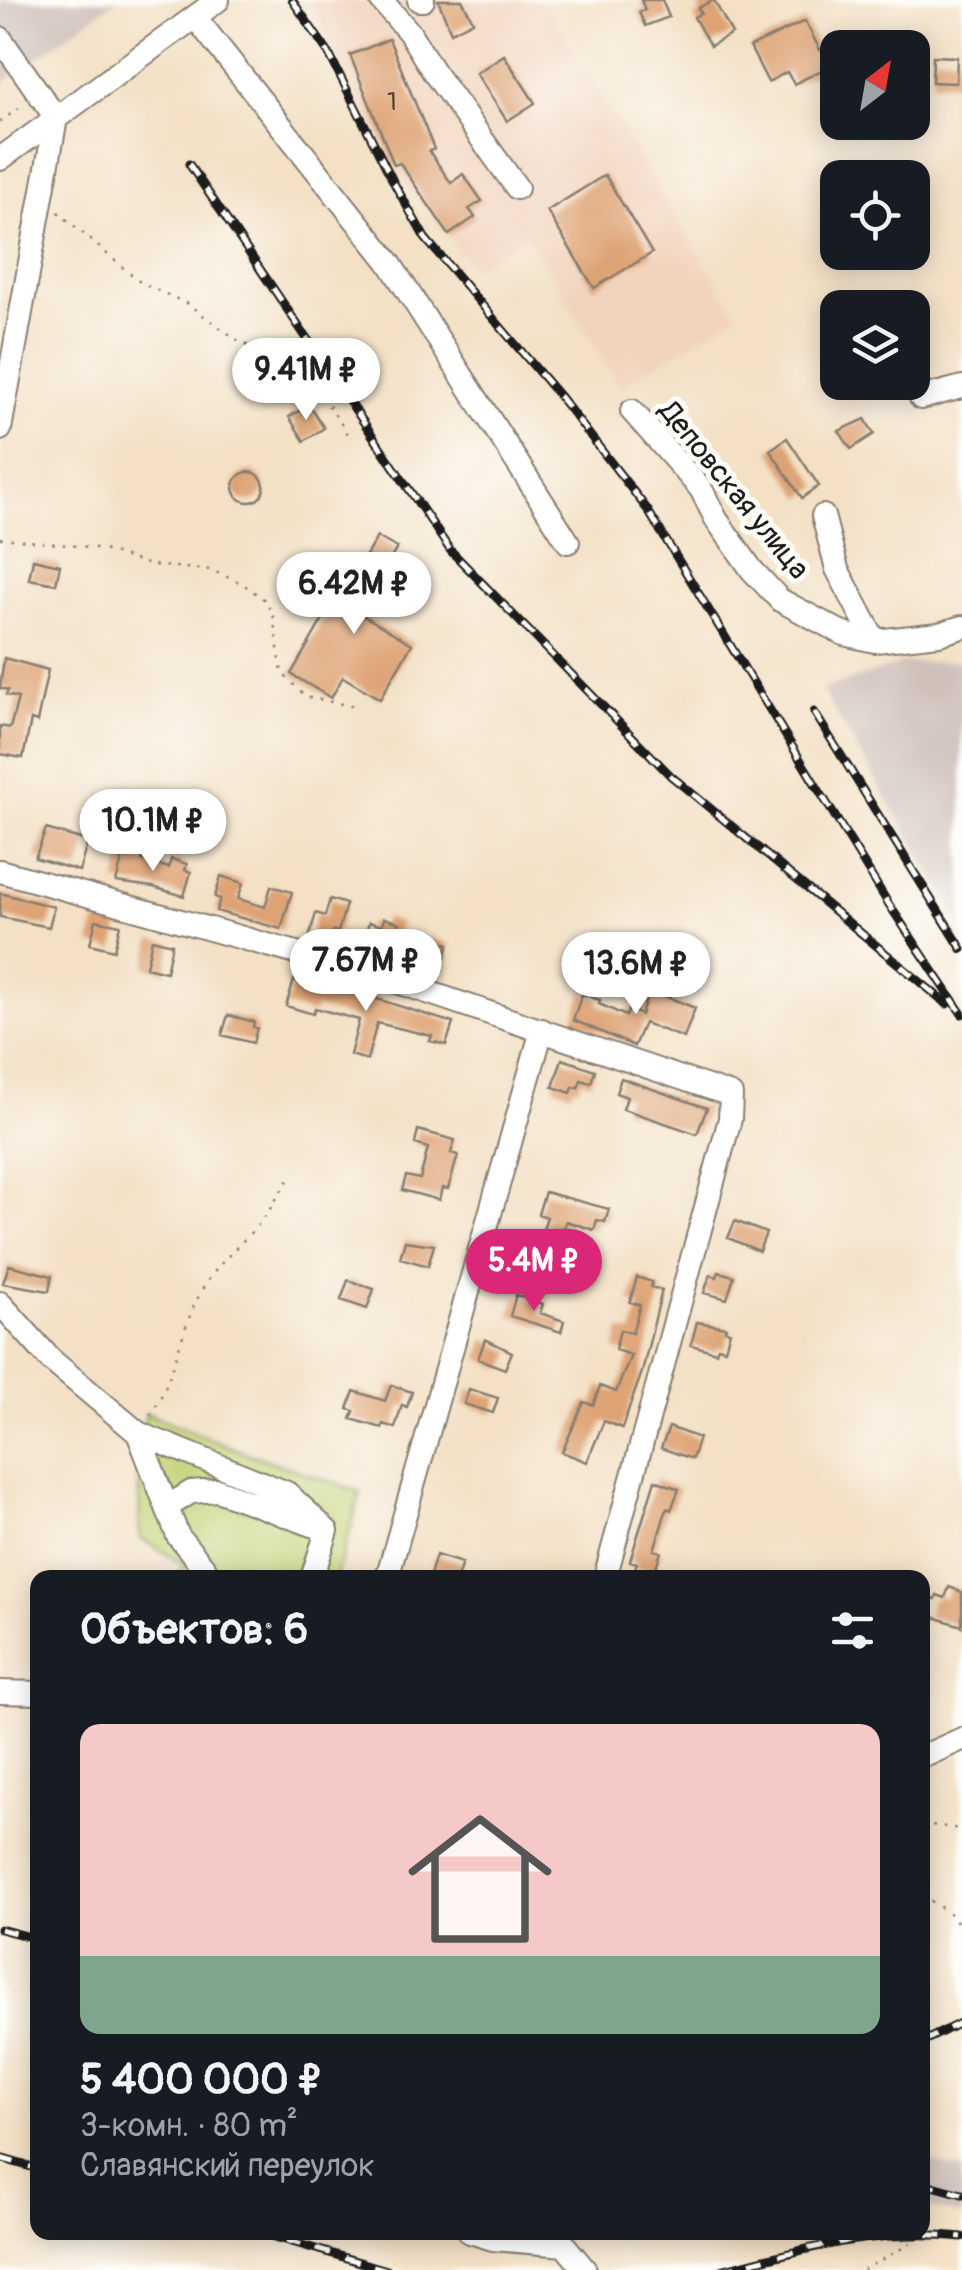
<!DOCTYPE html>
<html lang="ru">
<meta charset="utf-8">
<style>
body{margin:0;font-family:Pangolin,sans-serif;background:#20242c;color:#f1f3f6;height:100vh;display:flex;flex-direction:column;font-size:38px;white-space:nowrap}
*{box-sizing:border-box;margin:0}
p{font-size:32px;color:#9ea1a6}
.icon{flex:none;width:55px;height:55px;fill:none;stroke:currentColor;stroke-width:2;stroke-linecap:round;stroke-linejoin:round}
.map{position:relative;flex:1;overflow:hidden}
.sheet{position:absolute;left:30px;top:1570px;width:900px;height:670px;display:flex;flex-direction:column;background:#171b24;border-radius:20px;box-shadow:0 5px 25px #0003}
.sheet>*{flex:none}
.needle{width:65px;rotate:31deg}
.tools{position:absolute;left:820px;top:30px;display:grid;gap:20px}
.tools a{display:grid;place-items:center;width:110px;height:110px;border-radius:20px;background:#171b24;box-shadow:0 5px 25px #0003;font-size:50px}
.price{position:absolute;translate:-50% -85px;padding:0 22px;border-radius:35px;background:#fff;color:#222;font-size:32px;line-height:65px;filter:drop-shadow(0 2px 5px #0008)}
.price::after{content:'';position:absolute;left:50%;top:60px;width:30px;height:22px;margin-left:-15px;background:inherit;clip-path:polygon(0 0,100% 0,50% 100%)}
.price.on{background:#db2777;color:#fff}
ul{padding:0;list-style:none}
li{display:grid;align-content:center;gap:20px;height:530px;padding:0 50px}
li span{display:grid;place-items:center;height:310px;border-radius:20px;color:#555}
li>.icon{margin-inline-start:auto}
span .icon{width:180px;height:180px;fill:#fffc;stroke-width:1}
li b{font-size:42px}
h2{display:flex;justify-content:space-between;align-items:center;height:120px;padding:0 50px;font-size:42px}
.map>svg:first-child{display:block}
</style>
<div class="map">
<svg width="962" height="2270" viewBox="0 0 962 2270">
<rect width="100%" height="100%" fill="#fdfcf7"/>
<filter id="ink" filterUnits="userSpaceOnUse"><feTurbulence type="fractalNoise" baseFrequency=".01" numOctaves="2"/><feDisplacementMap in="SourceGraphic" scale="20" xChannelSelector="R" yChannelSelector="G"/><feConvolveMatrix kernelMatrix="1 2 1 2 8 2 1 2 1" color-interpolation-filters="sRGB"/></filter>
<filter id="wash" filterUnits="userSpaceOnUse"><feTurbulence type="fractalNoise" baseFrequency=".0048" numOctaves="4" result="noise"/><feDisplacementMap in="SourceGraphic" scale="40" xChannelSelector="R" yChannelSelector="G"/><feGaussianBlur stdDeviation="2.25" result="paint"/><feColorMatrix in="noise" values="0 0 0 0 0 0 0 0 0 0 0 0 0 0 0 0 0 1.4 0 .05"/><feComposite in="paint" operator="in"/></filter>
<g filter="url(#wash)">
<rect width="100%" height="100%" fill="#f3e0c5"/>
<path fill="#f2d4be" d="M311 0H542L737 315 620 387 527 236 473 268 393 170 309 1Z"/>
<path fill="#cfc0ba" d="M0 0H116L0 85Z
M962 661V924L822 690 903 663Z
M923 2159 962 2170V2216L923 2206Z"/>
<path fill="#c1d275" stroke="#6e7748" stroke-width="2.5" d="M146 1413 249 1454 361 1492 336 1577H179L183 1564 140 1538 138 1453Z"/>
<g id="blocks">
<path fill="#dea375" d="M438 0H462L473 21 451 32Z
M641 0H662L669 17 645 26 639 12 645 10Z
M714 0 732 34 710 46 694 17 701 13 698 8Z
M805 21 820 50 823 48 832 65 794 84 787 72 768 82 750 47Z
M389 39 434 149 429 151 451 183 463 174 482 201 469 209 475 217 449 235 400 163 394 165 350 55Z
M504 55 535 103 507 121 476 73Z
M933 56 957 57 956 83 932 82Z
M605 175 652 253 594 288 547 211Z
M309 405 324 428 304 441 289 417Z
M865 419 874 434 851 449 839 431Z
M787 438 819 486 802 498 770 450Z
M234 487a15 15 0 1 1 30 0a15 15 0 1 1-30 0Z
M377 537 397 548 359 613 412 644 380 699 343 677 331 698 291 674 335 598 339 601Z
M33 559 60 565 56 584 29 579Z
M4 658 48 670 37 722 31 720 23 758 0 754V726L10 728 18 698 6 695 8 690 0 688Z
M46 829 88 841 79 871 35 858Z
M125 849 144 854 142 860 169 868 171 859 187 864 185 870 191 872 184 896 153 887 116 882Z
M221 876 243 883 238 899 265 907 271 886 292 892 281 929 216 911 220 899 215 897Z
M0 893 54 907 49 927 0 917Z
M330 899 346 904 338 932 333 931 329 944 309 938 316 913 325 916Z
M384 918 400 923 389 961 360 952 369 922 382 926Z
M96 920 120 925 114 950 90 944Z
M428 938 449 944 442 970 435 969 434 975 419 970Z
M152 939 172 944 166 972 146 967Z
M294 980 333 991 334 987 355 992 453 1023 446 1045 430 1041 432 1036 377 1023 367 1060 350 1055 359 1020 315 1008 313 1014 286 1006Z
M649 990 695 1008 684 1038 644 1023 634 1046 573 1020 582 994 600 1000 599 1004 626 1016 629 1009 641 1015Z
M228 1015 254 1022 253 1027 257 1028 253 1043 222 1035Z
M562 1059 595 1070 591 1083 581 1080 578 1088 573 1087 571 1093 553 1087Z
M621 1078 707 1108 697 1134 623 1109 627 1097 616 1093Z
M418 1130 455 1140 451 1153 458 1155 448 1189 442 1188 439 1200 402 1190 406 1176 420 1179 428 1148 415 1144Z
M545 1192 609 1209 605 1222 597 1220 594 1230 566 1221 563 1230 560 1229 546 1277 521 1270 528 1246 537 1248 547 1217 538 1214Z
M735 1221 766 1233 759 1251 728 1238Z
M405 1241 434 1245 428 1266 400 1258Z
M9 1265 52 1276 49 1291 3 1283Z
M719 1272 734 1276 727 1299 704 1293 710 1275 717 1277Z
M637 1277 652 1282 651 1287 662 1290 642 1372 622 1428 604 1421 587 1462 562 1452 584 1402 593 1405 600 1386 616 1392 631 1355 615 1350 620 1330 632 1333 640 1305 630 1302Z
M348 1280 374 1289 367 1309 341 1300Z
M516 1295 543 1304 540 1313 564 1321 561 1332 510 1316Z
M697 1322 726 1327 725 1330 730 1331 725 1349 718 1347 716 1352 691 1345Z
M485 1339 512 1352 505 1369 478 1359Z
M391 1385 412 1392 407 1407 402 1405 395 1428 383 1424 382 1428 351 1419 354 1411 348 1409 354 1391 385 1401Z
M469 1389 498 1398 493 1413 464 1404Z
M669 1427 699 1438 692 1459 661 1448Z
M655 1480 679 1489 671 1510 667 1508 654 1550 661 1552 654 1573 635 1568 637 1563 630 1561Z
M436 1555 462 1563 457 1578H429Z
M949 1587 962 1592V1626L927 1615 932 1598 936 1599 937 1595 945 1598Z"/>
</g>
</g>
<g filter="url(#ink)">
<use href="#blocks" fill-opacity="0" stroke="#887e70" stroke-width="2.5"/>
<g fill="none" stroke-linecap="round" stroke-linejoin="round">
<g stroke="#887e70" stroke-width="26">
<path id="minor" d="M381 0 409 32 433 71 517 188
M419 0H423
M195 17 389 262 568 542
M0 38 56 118 0 429
M0 159 218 0
M921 398 962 387
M632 411 701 489 716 519 752 570 780 600 844 634 875 641 939 634 962 627
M823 516 837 569 875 641
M0 871 380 976 731 1095 730 1119 605 1578
M0 1303 51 1360 138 1433 287 1493 327 1531
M138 1433 178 1536 205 1569 203 1578
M167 1507 191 1492 217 1490 315 1526
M312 1578 327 1531
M387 1578 542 1030
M0 1692 38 1693
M922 1757 962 1739
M470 2232 493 2239 565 2245
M556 2235 585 2270"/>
</g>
<path stroke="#887e70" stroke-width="2.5" stroke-dasharray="2.5 8" stroke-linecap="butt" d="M0 122 23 105
M58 212 141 283 186 303 239 341 294 370 316 387 348 434
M0 538 97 548 150 565 211 570 243 584 265 600 273 616 282 673 306 697 357 707
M150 1415C176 1378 179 1331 201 1292 215 1266 237 1248 257 1226 270 1211 281 1191 292 1174
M922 1824 962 1829
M922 1895 952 1915 962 1929
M863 2270 917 2240"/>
<use href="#minor" stroke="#fff" stroke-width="22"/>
<g stroke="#1c1c1c" stroke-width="9">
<path id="rail" d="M292 0 328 52 395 185 425 238 561 398 647 509 888 903 962 1014
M189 164 450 550 671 776 947 1004
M814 712 962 949
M0 1929 38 1939
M922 2042 962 2022
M0 2158 38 2169
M922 2183 962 2194
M258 2232 387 2270
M721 2270C800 2250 880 2227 962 2237"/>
</g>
<use href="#rail" stroke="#fdfcf7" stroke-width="5" stroke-dasharray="15" stroke-linecap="butt"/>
</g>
</g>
<g text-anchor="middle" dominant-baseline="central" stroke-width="10" stroke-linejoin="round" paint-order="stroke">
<g font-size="25" fill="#4c3e32">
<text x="392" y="102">1</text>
</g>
<g font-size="30" fill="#1c1c1c" stroke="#fdfcf7">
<text transform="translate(734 490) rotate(51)">Деповская улица</text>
</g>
</g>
</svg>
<div class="tools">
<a><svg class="needle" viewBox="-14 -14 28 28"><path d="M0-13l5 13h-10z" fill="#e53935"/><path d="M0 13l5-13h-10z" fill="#9ea1a6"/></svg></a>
<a><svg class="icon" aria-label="locate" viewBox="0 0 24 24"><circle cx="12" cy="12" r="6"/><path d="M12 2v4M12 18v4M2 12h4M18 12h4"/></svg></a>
<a><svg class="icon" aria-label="layers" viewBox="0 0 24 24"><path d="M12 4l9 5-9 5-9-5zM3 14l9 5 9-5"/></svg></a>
</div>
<b class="price" style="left:306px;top:423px">9.41M ₽</b>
<b class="price" style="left:354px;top:637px">6.42M ₽</b>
<b class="price" style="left:153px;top:874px">10.1M ₽</b>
<b class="price" style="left:366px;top:1014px">7.67M ₽</b>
<b class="price" style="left:636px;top:1017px">13.6M ₽</b>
<b class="price on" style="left:534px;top:1314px">5.4M ₽</b>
<section class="sheet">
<h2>Объектов: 6<svg class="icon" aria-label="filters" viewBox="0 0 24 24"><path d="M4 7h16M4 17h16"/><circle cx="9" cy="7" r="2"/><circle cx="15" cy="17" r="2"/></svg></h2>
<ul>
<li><span style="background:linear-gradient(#f6c9c9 75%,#7fa58c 0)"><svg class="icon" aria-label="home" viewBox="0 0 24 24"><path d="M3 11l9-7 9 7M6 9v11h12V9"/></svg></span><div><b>5 400 000 ₽</b><p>3-комн. · 80 m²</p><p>Славянский переулок</p></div></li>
</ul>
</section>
</div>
